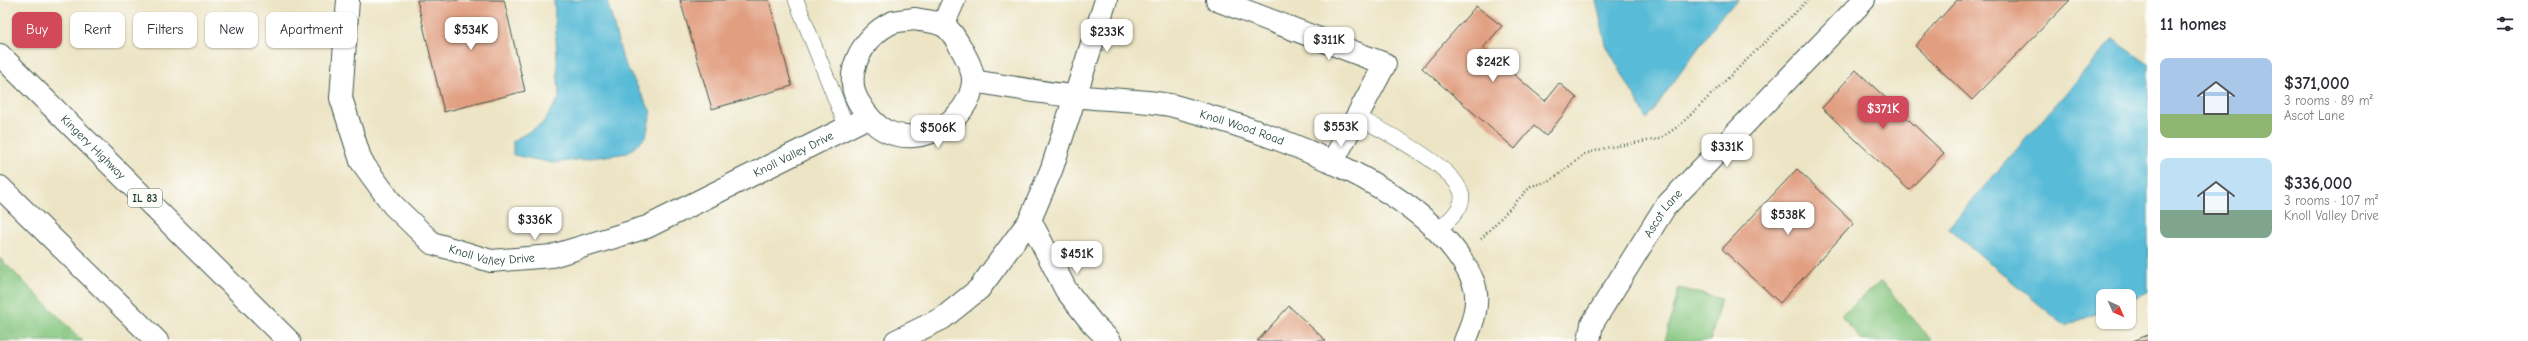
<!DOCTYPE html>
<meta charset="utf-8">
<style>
body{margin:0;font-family:"Comic Neue",sans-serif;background:#f2f2f3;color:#2b2b33;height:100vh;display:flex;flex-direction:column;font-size:15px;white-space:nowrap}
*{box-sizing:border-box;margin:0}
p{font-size:13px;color:#7c7c81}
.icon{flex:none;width:22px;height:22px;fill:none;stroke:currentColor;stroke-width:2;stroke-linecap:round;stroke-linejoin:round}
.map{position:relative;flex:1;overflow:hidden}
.drawer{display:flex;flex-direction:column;background:#fff;width:380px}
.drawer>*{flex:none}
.hud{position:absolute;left:12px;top:12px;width:380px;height:36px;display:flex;gap:8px}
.needle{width:26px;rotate:135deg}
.fabs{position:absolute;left:2096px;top:289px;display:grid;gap:8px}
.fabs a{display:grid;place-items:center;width:40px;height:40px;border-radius:8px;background:#fff;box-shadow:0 1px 3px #0004;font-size:20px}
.price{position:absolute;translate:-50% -34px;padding:0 9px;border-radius:8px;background:#fff;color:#222;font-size:13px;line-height:26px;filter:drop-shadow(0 1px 2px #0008)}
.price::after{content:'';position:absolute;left:50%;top:24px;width:12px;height:9px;margin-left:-6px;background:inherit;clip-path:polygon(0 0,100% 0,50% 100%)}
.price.selected{background:#d1495b;color:#fff}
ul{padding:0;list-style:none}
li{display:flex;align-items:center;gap:12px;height:100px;padding:0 12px}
li span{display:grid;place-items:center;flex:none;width:112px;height:80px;border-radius:8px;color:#555}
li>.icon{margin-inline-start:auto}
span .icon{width:48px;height:48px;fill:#fffc;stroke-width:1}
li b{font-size:17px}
h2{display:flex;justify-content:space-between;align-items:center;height:48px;padding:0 12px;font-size:17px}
.chip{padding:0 14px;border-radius:8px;background:#fff;box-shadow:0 1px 3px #0004;font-size:14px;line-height:36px}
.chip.selected{background:#d1495b;color:#fff}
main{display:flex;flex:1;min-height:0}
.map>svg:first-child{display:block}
</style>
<main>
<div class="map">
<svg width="2148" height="341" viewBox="0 0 2148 341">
<rect width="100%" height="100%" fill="#fdfcf7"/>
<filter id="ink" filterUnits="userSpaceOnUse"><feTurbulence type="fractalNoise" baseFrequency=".025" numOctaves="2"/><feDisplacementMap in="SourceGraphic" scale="8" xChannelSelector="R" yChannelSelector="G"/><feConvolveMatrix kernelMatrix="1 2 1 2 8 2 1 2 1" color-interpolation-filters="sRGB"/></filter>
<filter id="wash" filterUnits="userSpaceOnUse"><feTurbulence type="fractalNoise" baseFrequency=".012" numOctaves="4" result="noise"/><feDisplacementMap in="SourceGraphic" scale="16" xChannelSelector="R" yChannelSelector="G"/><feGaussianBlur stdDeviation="0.9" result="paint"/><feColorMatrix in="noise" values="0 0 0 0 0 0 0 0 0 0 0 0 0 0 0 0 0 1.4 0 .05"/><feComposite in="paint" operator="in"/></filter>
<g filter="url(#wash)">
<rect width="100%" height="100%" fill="#ece4c4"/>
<path fill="#83c57e" stroke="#518159" d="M0 258 83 341H0Z
M1881 281 1932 341H1863L1841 315Z
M1679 288 1721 299 1710 341H1665Z"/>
<path fill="#59bbd7" stroke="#3c7c86" d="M554 0H607L623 60 651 112 646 137 628 153 553 163 513 155V141L542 124 559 98Z
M1596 0H1739L1725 11 1647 119 1606 45Z
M2113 39 2148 64V292L2129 300V296H2103V311L2065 326 1948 228Z"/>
<g id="blocks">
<path fill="#e19e80" d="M417 0H504L525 91 444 112Z
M680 0H769L792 86 712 109Z
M1957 0H2070L1972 100 1915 46Z
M1476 6 1502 26 1483 48 1545 101 1559 83 1577 98 1546 136 1534 126 1515 149 1422 68Z
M1856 70 1944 153 1909 190 1822 108Z
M1797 169 1854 223 1780 303 1722 249Z
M1289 306 1326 341H1257Z
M2148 335V341H2133Z"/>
</g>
</g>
<g filter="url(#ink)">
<use href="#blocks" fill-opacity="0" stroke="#3e564a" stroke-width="1"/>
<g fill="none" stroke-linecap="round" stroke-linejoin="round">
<g stroke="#3e564a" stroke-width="16">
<path id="service" d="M796 0 847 128
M1357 117C1380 129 1463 170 1462 198 1461 212 1446 222 1437 232"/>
</g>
<g stroke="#3e564a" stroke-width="24">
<g id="minor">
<path id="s1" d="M348 0 341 98 361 161 393 205 432 243 491 261 552 256 647 227 868 117"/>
<path d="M1217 0 1385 64 1332 163"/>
<path d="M915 19C923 21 934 21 942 25 950 28 957 41 961 48 966 57 974 71 973 82 969 121 921 148 886 131 873 125 865 113 858 101 842 72 865 35 891 23 898 20 908 20 915 19Z"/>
<path d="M943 25 954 0"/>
<path id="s2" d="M973 81C1010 87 1047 94 1084 97 1110 100 1150 100 1174 106 1266 131 1432 186 1473 281 1481 300 1473 323 1465 341"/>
<path d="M1030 220 1066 290 1092 323 1110 341"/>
<path d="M896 341 943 318 979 289 1030 220 1052 168 1106 0"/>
<path id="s3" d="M1589 341 1592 324 1665 207 1864 0"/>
</g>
</g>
<g stroke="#3e564a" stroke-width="24">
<g id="motorway">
<path id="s4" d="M0 55 289 341"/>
<path d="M0 187 157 341"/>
</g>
</g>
<path stroke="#3e564a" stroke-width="2.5" stroke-dasharray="1 3" stroke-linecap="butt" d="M1481 239 1531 186 1550 181 1585 154 1605 148 1659 139 1679 126 1808 0"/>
<use href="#service" stroke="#fff" stroke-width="15"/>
<use href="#minor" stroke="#fff" stroke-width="22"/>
<use href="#motorway" stroke="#fff" stroke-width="22"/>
</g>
</g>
<g text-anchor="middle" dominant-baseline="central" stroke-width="3.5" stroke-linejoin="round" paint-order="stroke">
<rect fill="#fdfcf7" stroke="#62766e" stroke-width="1" x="128" y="189" width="34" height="18" rx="3"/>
<g font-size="11" font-weight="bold" fill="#1f3d34">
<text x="145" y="198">IL 83</text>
</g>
<g font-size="12" fill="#1f3d34" stroke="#fdfcf7">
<text stroke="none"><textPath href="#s2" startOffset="274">Knoll Wood Road</textPath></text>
<text stroke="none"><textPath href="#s4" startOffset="131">Kingery Highway</textPath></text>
<text stroke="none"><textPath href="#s1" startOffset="659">Knoll Valley Drive</textPath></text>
<text stroke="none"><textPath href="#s3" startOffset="149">Ascot Lane</textPath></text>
<text stroke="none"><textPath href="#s1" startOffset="335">Knoll Valley Drive</textPath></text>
</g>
</g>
</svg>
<div class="fabs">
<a><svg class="needle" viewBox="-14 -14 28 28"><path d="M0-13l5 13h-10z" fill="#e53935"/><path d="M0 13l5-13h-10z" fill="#7c7c81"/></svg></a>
</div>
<b class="price" style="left:471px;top:51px">$534K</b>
<b class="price" style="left:1107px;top:53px">$233K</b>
<b class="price" style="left:1329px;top:61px">$311K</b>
<b class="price" style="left:1493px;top:83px">$242K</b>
<b class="price selected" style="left:1883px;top:130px">$371K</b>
<b class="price" style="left:1341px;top:148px">$553K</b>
<b class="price" style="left:938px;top:149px">$506K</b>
<b class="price" style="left:1727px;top:168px">$331K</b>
<b class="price" style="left:1788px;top:236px">$538K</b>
<b class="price" style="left:535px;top:241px">$336K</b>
<b class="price" style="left:1077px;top:275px">$451K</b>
<div class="hud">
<a class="chip selected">Buy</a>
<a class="chip">Rent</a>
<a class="chip">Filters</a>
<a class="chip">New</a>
<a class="chip">Apartment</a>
</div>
</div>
<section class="drawer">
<h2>11 homes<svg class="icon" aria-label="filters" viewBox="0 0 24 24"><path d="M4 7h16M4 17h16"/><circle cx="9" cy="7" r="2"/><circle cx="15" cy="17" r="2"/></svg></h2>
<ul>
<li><span style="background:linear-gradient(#a9c7e8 70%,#8fb573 0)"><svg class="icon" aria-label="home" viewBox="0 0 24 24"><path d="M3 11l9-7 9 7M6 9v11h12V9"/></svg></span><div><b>$371,000</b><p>3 rooms · 89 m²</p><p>Ascot Lane</p></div></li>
<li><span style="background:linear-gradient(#bfe0f5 65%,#7fa58c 0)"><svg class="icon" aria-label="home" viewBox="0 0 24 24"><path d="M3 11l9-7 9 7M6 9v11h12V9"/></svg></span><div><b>$336,000</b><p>3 rooms · 107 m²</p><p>Knoll Valley Drive</p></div></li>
</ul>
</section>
</main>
